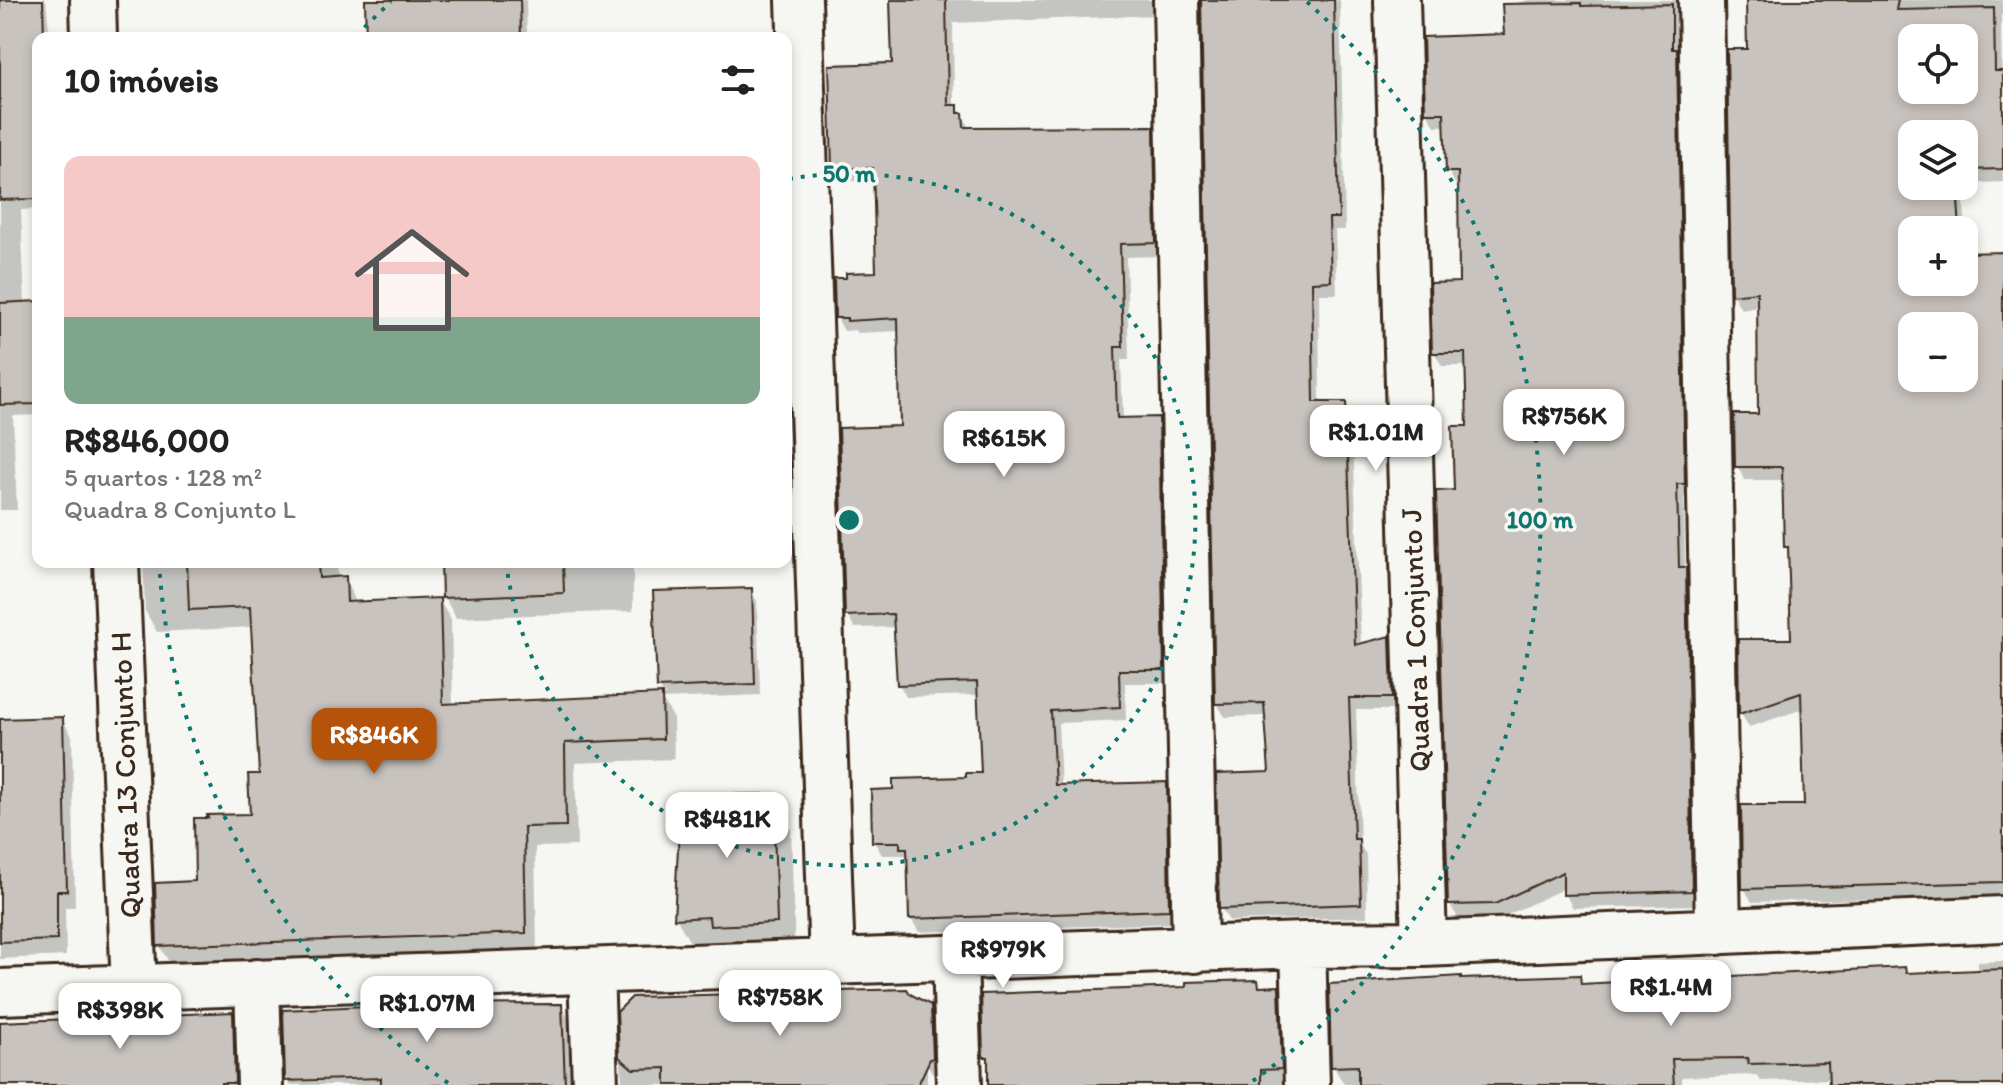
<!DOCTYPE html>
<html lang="pt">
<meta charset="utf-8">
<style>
body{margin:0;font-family:Itim,sans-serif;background:#f2f2f2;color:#222;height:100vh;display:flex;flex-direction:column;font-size:30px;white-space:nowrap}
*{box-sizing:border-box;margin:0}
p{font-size:26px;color:#767676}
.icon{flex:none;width:44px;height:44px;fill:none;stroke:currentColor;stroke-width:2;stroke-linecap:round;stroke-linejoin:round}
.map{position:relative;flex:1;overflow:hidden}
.sheet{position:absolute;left:32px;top:32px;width:760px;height:536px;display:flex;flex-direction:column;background:#fff;border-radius:16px;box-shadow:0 4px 12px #0003}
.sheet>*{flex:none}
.tools{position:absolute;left:1898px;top:24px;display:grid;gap:16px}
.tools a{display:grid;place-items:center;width:80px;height:80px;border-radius:16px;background:#fff;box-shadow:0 4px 12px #0003;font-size:40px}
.price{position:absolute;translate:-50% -68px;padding:0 18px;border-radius:16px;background:#fff;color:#222;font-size:26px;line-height:52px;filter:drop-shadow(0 2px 4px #0008)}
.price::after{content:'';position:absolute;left:50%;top:48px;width:24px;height:18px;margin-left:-12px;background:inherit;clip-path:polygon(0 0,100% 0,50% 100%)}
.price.on{background:#b45309;color:#fff}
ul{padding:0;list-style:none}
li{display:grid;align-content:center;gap:16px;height:424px;padding:0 32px}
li+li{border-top:2px solid #e0e0e0}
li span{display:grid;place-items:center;height:248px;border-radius:16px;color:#555}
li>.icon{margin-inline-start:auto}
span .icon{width:144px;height:144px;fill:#fffc;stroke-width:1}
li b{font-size:34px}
h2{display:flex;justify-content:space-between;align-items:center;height:96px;padding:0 32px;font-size:34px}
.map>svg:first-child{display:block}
</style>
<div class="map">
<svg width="2003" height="1085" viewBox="0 0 2003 1085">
<rect width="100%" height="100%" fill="#f6f6f2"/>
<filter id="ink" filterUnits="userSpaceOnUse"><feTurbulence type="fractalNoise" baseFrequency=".0125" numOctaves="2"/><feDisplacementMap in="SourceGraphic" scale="16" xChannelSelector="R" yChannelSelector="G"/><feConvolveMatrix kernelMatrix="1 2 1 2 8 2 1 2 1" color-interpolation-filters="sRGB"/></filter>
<g filter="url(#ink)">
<path fill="#0003" fill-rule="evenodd" d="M0 0H46L50 38H38V209L21 210 25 304 38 303V415L13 416 17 510H0Z
M367 0H526L527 38H368Z
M892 0H1162L1158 15 953 23 954 107H957L971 129 1152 128 1160 142 1162 256 1126 257 1129 360H1121L1123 420 1158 419 1166 432 1171 683H1125L1126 720 1058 723 1061 787 1166 784 1173 797 1176 923 919 932 911 919 910 861 906 855H882L874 842 968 779 983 775 979 695 906 697 899 684 896 627 855 628 847 615 902 427 900 331 857 333 855 330 844 331 837 318 878 273 875 180 841 182 834 169 894 65Z
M1203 0H1340L1345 230H1335L1337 294H1319L1320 404H1345L1352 417 1361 645 1389 638 1397 651 1398 710H1356L1360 846 1366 854 1367 917 1229 921 1221 908 1271 774 1267 716 1225 717 1217 704Z
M1529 0H1679V55L1684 64 1692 497H1684L1685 569 1693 583 1699 905 1573 908 1565 894V888L1503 917 1458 918 1450 905 1456 492 1469 428 1467 366H1442L1434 352 1461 284 1460 185H1456L1448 171 1447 126H1435L1427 113 1506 36 1504 6Z
M1748 0H2003V15H2001L2003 182 1964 184V134H1912V186H1963L1967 255H2003V896L1752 902 1744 888 1806 807 1803 709 1749 727 1741 714 1740 641H1793L1790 553 1786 546 1785 480H1745L1737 466 1760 416 1759 306 1741 309 1733 295 1749 51ZM1912 38H1964V90H1912ZM1912 230H1964V282H1912ZM1912 326H1964V378H1912Z
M143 562H337L338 579 344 578 357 604 439 600 451 620 453 705 665 696 659 687 750 590 757 601 760 695 662 699 673 717 674 759 575 763 577 846 535 847 537 953 171 966 159 945 197 883 252 816 261 776 253 627 157 632 145 611Z
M443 562H633V611L456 618 444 597Z
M62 719 72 736 75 907H65L66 956 0 959V721Z
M772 796 791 829 795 956 695 951 676 918Z
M2003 961V1085H1831V1079L1761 1081 1757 1075 1682 1077V1085H1353L1344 1084 1333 1066 1462 981 1579 977 1584 986 1904 969 1908 975 1978 972V962Z
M1257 982 1261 989 1278 988 1288 1006 1291 1085H990V1064L985 1056 1188 989Z
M889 987 906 991 909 995 930 1006 941 1026 943 1077H935L927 1064V1085H622L619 1013 891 992Z
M561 1006 572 1025 579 1085H290L287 1080Z
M232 1014 243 1033 244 1085H0V1024Z"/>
<path fill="#c8c3be" stroke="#3b2a1e" stroke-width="2" fill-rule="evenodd" d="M0 0H43L44 38H38V199L0 200Z
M365 0H520L521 38H366Z
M890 0H946L948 105H958V113H963L964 127 1154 126 1156 243 1120 244 1123 347H1115L1117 418 1159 417 1164 670H1119L1120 707 1051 711 1055 785 1167 782 1169 910 909 919 907 848H900V842H872L871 790 893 789V779L966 777V773H981L977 682 897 685 893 614 845 616 839 428 900 426 898 318 847 321V318H835L834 278H846V273L876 272 873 168 832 169 829 65 892 63Z
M1201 0H1334L1339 218H1329L1331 281 1312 282 1314 402H1346L1355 645 1390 636 1392 698H1349L1354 839H1359L1361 904 1219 909 1216 774 1269 772 1264 703 1215 704Z
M1746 0H1898L1896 10 1994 8 1995 71H2003V169L1964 170V134H1912V186H1957L1960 230H1912V282H1964V253L2003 252V882L1742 889 1741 805H1804L1801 693 1739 714 1738 639H1791L1788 547H1784L1782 467H1735L1734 414H1758L1757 292 1731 295 1727 49H1747ZM1912 38H1964V90H1912ZM1912 326H1964V378H1912Z
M1581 3V6L1672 4V49H1677L1685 484H1677L1679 567H1686L1692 891 1563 895V872L1495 904 1448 905 1436 491 1454 490 1452 426H1467L1465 353H1432L1430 283 1459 282 1458 172H1446L1444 113H1425L1423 37 1504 34 1502 4Z
M38 301V404L0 405V303Z
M187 562H318L319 578 346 576 347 602 440 598 443 704 662 694 663 739 565 743 566 826 524 827 526 933 157 946 155 883 195 881 194 818H208L207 815 250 814 248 774H259L250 607 189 610Z
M441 562H563L564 593 442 598Z
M752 588 755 684 657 688 653 591Z
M63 717 67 891H57V940L0 942V719Z
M773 794 777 923 710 926 709 917 674 919 681 795Z
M1905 967 1906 973 2003 969V1085H1829L1828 1062 1748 1064V1058L1672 1059 1674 1085H1358V1066L1331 1067 1329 984 1461 976V979L1580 975 1581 984Z
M1258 980 1259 987 1279 986 1282 1069 1261 1070V1085H988V1057H983L981 994 1186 987V982Z
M907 989 910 994 931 1005 933 1058 930 1059 918 1085H666V1068L633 1069 619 1057 617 1012 632 997Z
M562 1004 565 1085H381V1078L285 1081 283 1010 386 1005Z
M233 1012 235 1083H221V1085H0V1022Z"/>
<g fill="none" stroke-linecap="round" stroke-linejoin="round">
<g stroke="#3b2a1e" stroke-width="50">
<path id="minor" d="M93 0 94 38
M799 0 832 963
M1176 0 1195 950
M1397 0 1424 944
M1701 0 1718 932
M116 562 134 988
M1303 945 1307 1085
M955 958 959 1085
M591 971 595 1085
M257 982 260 1085
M0 992 1303 945 1424 944 2003 919"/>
</g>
<use href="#minor" stroke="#f6f6f2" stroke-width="44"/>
</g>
</g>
<g fill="none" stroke="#0f766e" stroke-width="4" stroke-dasharray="4 8">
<path d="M789 179A346 346 0 1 1 506 562"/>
<path d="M448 1083A691 691 0 0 1 159 562M356 36A691 691 0 0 1 391 2M1307 2A691 691 0 0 1 1250 1083"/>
</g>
<g text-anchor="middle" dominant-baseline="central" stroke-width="7" stroke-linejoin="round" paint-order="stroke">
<g font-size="30" fill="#3b2a1e" stroke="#f6f6f2">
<text transform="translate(1415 640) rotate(-92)">Quadra 1 Conjunto J</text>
<text transform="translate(125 775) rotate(-92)">Quadra 13 Conjunto H</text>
</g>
</g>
<circle cx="849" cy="520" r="12" fill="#0f766e" stroke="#f6f6f2" stroke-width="4"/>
<g font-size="24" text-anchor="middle" font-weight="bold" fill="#0f766e" stroke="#f6f6f2" stroke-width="7" stroke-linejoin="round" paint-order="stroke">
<text x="849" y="182">50 m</text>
<text x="1540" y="528">100 m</text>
</g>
</svg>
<div class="tools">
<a><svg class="icon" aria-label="locate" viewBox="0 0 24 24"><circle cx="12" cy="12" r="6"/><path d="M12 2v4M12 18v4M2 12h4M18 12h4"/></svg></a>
<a><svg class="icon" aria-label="layers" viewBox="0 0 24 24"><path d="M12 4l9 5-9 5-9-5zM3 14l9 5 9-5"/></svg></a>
<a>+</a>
<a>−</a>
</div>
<b class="price" style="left:1564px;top:457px">R$756K</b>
<b class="price" style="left:1376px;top:473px">R$1.01M</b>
<b class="price" style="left:1004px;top:479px">R$615K</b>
<b class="price on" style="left:374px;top:776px">R$846K</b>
<b class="price" style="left:727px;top:860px">R$481K</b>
<b class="price" style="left:1003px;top:990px">R$979K</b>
<b class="price" style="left:1671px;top:1028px">R$1.4M</b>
<b class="price" style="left:780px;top:1038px">R$758K</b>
<b class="price" style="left:427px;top:1044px">R$1.07M</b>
<b class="price" style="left:120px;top:1051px">R$398K</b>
<section class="sheet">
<h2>10 imóveis<svg class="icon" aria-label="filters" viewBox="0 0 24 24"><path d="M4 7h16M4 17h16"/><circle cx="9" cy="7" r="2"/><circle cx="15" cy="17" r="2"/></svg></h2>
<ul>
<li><span style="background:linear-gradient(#f6c9c9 65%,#7fa58c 0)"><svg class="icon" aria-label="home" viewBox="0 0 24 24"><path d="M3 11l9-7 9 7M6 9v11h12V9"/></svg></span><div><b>R$846,000</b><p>5 quartos · 128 m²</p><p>Quadra 8 Conjunto L</p></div></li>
</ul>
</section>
</div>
